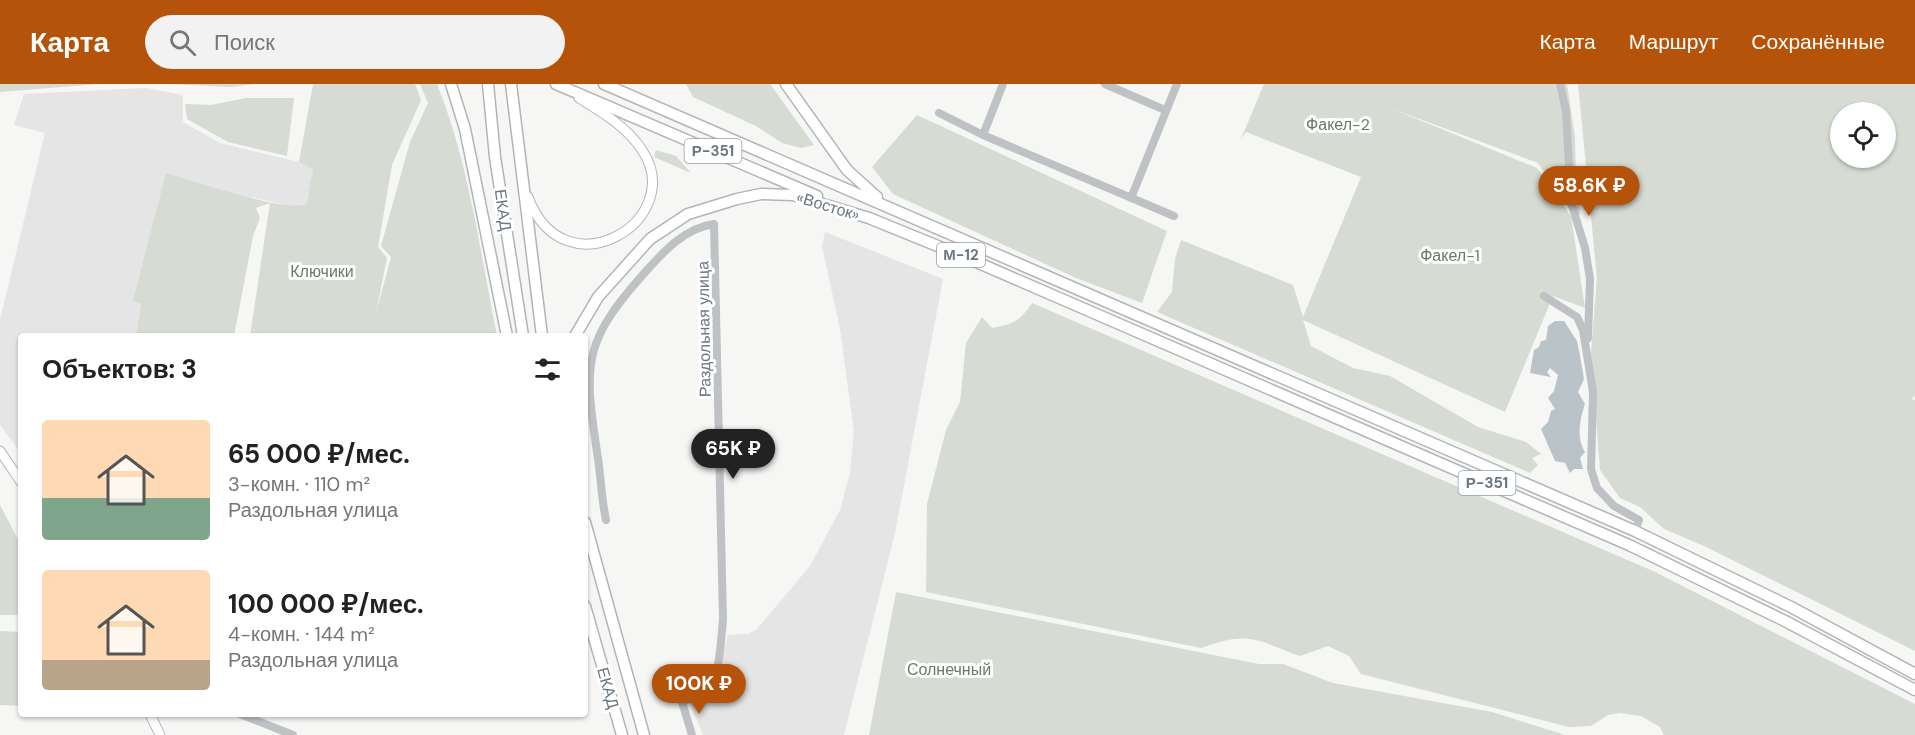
<!DOCTYPE html>
<html lang="ru">
<meta charset="utf-8">
<style>
body{margin:0;font-family:"DM Sans",sans-serif;background:#f2f2f2;color:#222;height:100vh;display:flex;flex-direction:column;font-size:22px;white-space:nowrap}
*{box-sizing:border-box;margin:0}
p{font-size:20px;color:#767676}
.icon{flex:none;width:33px;height:33px;fill:none;stroke:currentColor;stroke-width:2;stroke-linecap:round;stroke-linejoin:round}
.map{position:relative;flex:1;overflow:hidden}
.sheet{position:absolute;left:18px;top:249px;width:570px;height:384px;display:flex;flex-direction:column;background:#fff;border-radius:6px;box-shadow:0 2px 4px #0004}
.sheet>*{flex:none}
.controls{position:absolute;left:1830px;top:18px;display:grid;gap:12px}
.controls a{display:grid;place-items:center;width:66px;height:66px;border-radius:50%;background:#fff;box-shadow:0 2px 4px #0004;font-size:30px}
.price{position:absolute;translate:-50% -51px;padding:0 14px;border-radius:21px;background:#b45309;color:#fff;font-size:20px;line-height:39px;filter:drop-shadow(0 2px 3px #0008)}
.price::after{content:'';position:absolute;left:50%;top:36px;width:18px;height:14px;margin-left:-9px;background:inherit;clip-path:polygon(0 0,100% 0,50% 100%)}
.price.selected{background:#222;color:#fff}
ul{padding:0;list-style:none}
li{display:flex;align-items:center;gap:18px;height:150px;padding:0 24px}
li span{display:grid;place-items:center;flex:none;width:168px;height:120px;border-radius:6px;color:#555}
li>.icon{margin-inline-start:auto}
span .icon{width:72px;height:72px;fill:#fffc;stroke-width:1}
li b{font-size:26px}
h2{display:flex;justify-content:space-between;align-items:center;height:72px;padding:0 24px;font-size:26px}
header{display:flex;align-items:center;gap:36px;box-sizing:border-box;height:84px;padding:0 30px;background:#b45309;color:#fff}
header strong{font-size:28px}
nav{display:flex;gap:33px;margin-inline-start:auto;font-size:21px}
.search{width:420px;height:54px;background:#f2f2f2;display:flex;align-items:center;gap:15px;box-sizing:border-box;padding:0 21px;border-radius:33px;color:#767676;font-size:22px}
.map>svg:first-child{display:block}
</style>
<header>
<strong>Карта</strong>
<div class="search"><svg class="icon" aria-label="search" viewBox="0 0 24 24"><circle cx="10" cy="10" r="6"/><path d="M15 15l6 6"/></svg>Поиск</div>
<nav><a>Карта</a><a>Маршрут</a><a>Сохранённые</a></nav>
</header>
<div class="map">
<svg width="1915" height="651" viewBox="0 0 1915 651">
<rect width="100%" height="100%" fill="#f6f6f4"/>
<path fill="#e4e5e4" d="M146 4 183 11V38L220 59 299 78 313 85 308 120 300 124 251 113 134 217 141 220 136 252H21V369L0 341V236L45 49 14 41 24 10Z
M825 148 943 195 895 449 844 651H703L690 619 705 613 712 608 728 551 748 550 756 546 810 482 840 426 850 389 854 347 840 245 822 162Z"/>
<path fill="#d6dbd3" fill-rule="evenodd" d="M0 0H99L0 8Z
M169 0H255L230 3Z
M313 0H415L421 16 392 81 378 163 387 174 376 229 391 173 381 162 410 58 428 19 420 0H437C469 80 480 167 497 252H250L270 119 256 124 260 134 253 152 234 252H136L141 220 133 217 166 89C193 97 287 129 307 120L313 85 299 78Z
M686 0H770L814 61 801 64 782 59 756 42 693 13Z
M1264 0H1567L1575 53 1576 107 1581 131 1570 125 1538 79 1390 24 1537 84 1571 132 1585 224 1553 212 1505 328 1303 236 1311 262 1353 284 1390 292 1478 343 1526 358 1541 370 1532 374 1538 381 1530 389 1157 228 1172 208 1175 175 1181 156 1293 201 1303 233 1361 93 1246 48 1241 55Z
M1578 0H1915V312L1911 315 1915 316V567L1704 462 1664 445 1640 423 1620 414 1600 386 1591 269 1597 194ZM1840 28H1886V74H1840Z
M246 14H294L287 72 228 58 187 35 185 20 211 21Z
M917 31 1167 147 1142 219 1076 194 893 110 872 83Z
M656 66 676 72 691 89 654 73Z
M1032 219 1653 487 1915 620V651H1664L1660 643 1641 632 1619 629 1608 631 1591 642 1569 643 1361 590 1349 572 1328 562 1300 572C1255 555 1248 547 1201 564L926 508 927 420 946 346 960 318 966 259 982 233 992 244C1014 240 1019 238 1032 219Z
M0 421 21 461V531H0Z
M896 508 1259 580H1283L1333 599 1492 628 1565 651H869Z
M0 547 21 548V622L0 621Z"/>
<path fill="#b9c3c8" d="M1555 237H1564L1577 257 1580 272 1584 295 1578 308 1585 320C1580 335 1576 353 1585 368L1580 374 1583 385H1574L1570 389 1565 379 1555 377 1541 345 1548 338 1551 327 1555 325 1548 314 1554 307 1558 291 1550 284 1547 288 1551 293 1530 289 1534 266 1539 263 1541 257 1546 256 1548 242Z"/>
<g fill="none" stroke-linecap="round" stroke-linejoin="round">
<g stroke="#b2b6b9" stroke-width="11">
<path id="major" d="M528 113C564 211 689 136 642 66 627 43 602 28 579 14
M0 367 21 398
M150 630 160 651"/>
</g>
<g stroke="#b1b5b8" stroke-width="13">
<path id="highway" d="M451 0 465 45 507 252
M488 0 495 73 523 252
M511 0 542 252
M556 0 817 112
M604 0 1635 447 1791 523 1915 590
M786 0 847 86 877 113
M575 252 598 213 650 155 688 130 737 115 761 110 793 111 869 134 967 174 1629 461 1785 537 1915 606
M585 438 644 651
M585 522 622 651"/>
</g>
<path stroke="#bec2c5" stroke-width="8" d="M1105 0 1165 26
M1560 0 1566 27 1571 118 1585 164 1590 195 1588 254
M939 29 983 51 1174 132
M983 51 1003 0
M1131 114 1177 0
M1544 212 1577 233 1583 246 1593 308 1591 385 1597 404 1614 422 1639 436 1635 447
M606 436C601 413 601 391 597 368 583 276 584 256 648 185 666 165 686 144 714 140L723 536C721 553 720 594 708 606 702 612 690 614 682 618L692 651
M240 630 293 651"/>
<use href="#major" stroke="#fff" stroke-width="9"/>
<use href="#highway" stroke="#fff" stroke-width="10"/>
</g>
<g text-anchor="middle" dominant-baseline="central" stroke-width="6" stroke-linejoin="round" paint-order="stroke">
<g fill="#fff" stroke="#95a0a8" stroke-width="1.5">
<rect x="684.5" y="55" width="57" height="24" rx="4.5"/>
<rect x="937" y="159" width="48" height="24" rx="4.5"/>
<rect x="1458.5" y="387" width="57" height="24" rx="4.5"/>
</g>
<g font-size="15" font-weight="bold" fill="#687782">
<text x="713" y="67">Р-351</text>
<text x="961" y="171">М-12</text>
<text x="1487" y="399">Р-351</text>
</g>
<g font-size="16" fill="#6b7a66" stroke="#fff">
<text x="1338" y="40">Факел-2</text>
<text x="1450" y="171">Факел-1</text>
<text x="322" y="187">Ключики</text>
<text x="949" y="585">Солнечный</text>
</g>
<g font-size="16" fill="#687782" stroke="#fff">
<text transform="translate(828 122) rotate(17)">«Восток»</text>
<text transform="translate(503 126) rotate(82)">ЕКАД</text>
<text transform="translate(704 245) rotate(-91)">Раздольная улица</text>
<text transform="translate(608 604) rotate(74)">ЕКАД</text>
</g>
</g>
</svg>
<div class="controls">
<a><svg class="icon" aria-label="locate" viewBox="0 0 24 24"><circle cx="12" cy="12" r="6"/><path d="M12 2v4M12 18v4M2 12h4M18 12h4"/></svg></a>
</div>
<b class="price" style="left:1589px;top:133px">58.6K ₽</b>
<b class="price selected" style="left:733px;top:396px">65K ₽</b>
<b class="price" style="left:699px;top:631px">100K ₽</b>
<section class="sheet">
<h2>Объектов: 3<svg class="icon" aria-label="filters" viewBox="0 0 24 24"><path d="M4 7h16M4 17h16"/><circle cx="9" cy="7" r="2"/><circle cx="15" cy="17" r="2"/></svg></h2>
<ul>
<li><span style="background:linear-gradient(#ffd9b3 65%,#7fa58c 0)"><svg class="icon" aria-label="home" viewBox="0 0 24 24"><path d="M3 11l9-7 9 7M6 9v11h12V9"/></svg></span><div><b>65 000 ₽/мес.</b><p>3-комн. · 110 m²</p><p>Раздольная улица</p></div></li>
<li><span style="background:linear-gradient(#ffd9b3 75%,#b9a48a 0)"><svg class="icon" aria-label="home" viewBox="0 0 24 24"><path d="M3 11l9-7 9 7M6 9v11h12V9"/></svg></span><div><b>100 000 ₽/мес.</b><p>4-комн. · 144 m²</p><p>Раздольная улица</p></div></li>
</ul>
</section>
</div>
